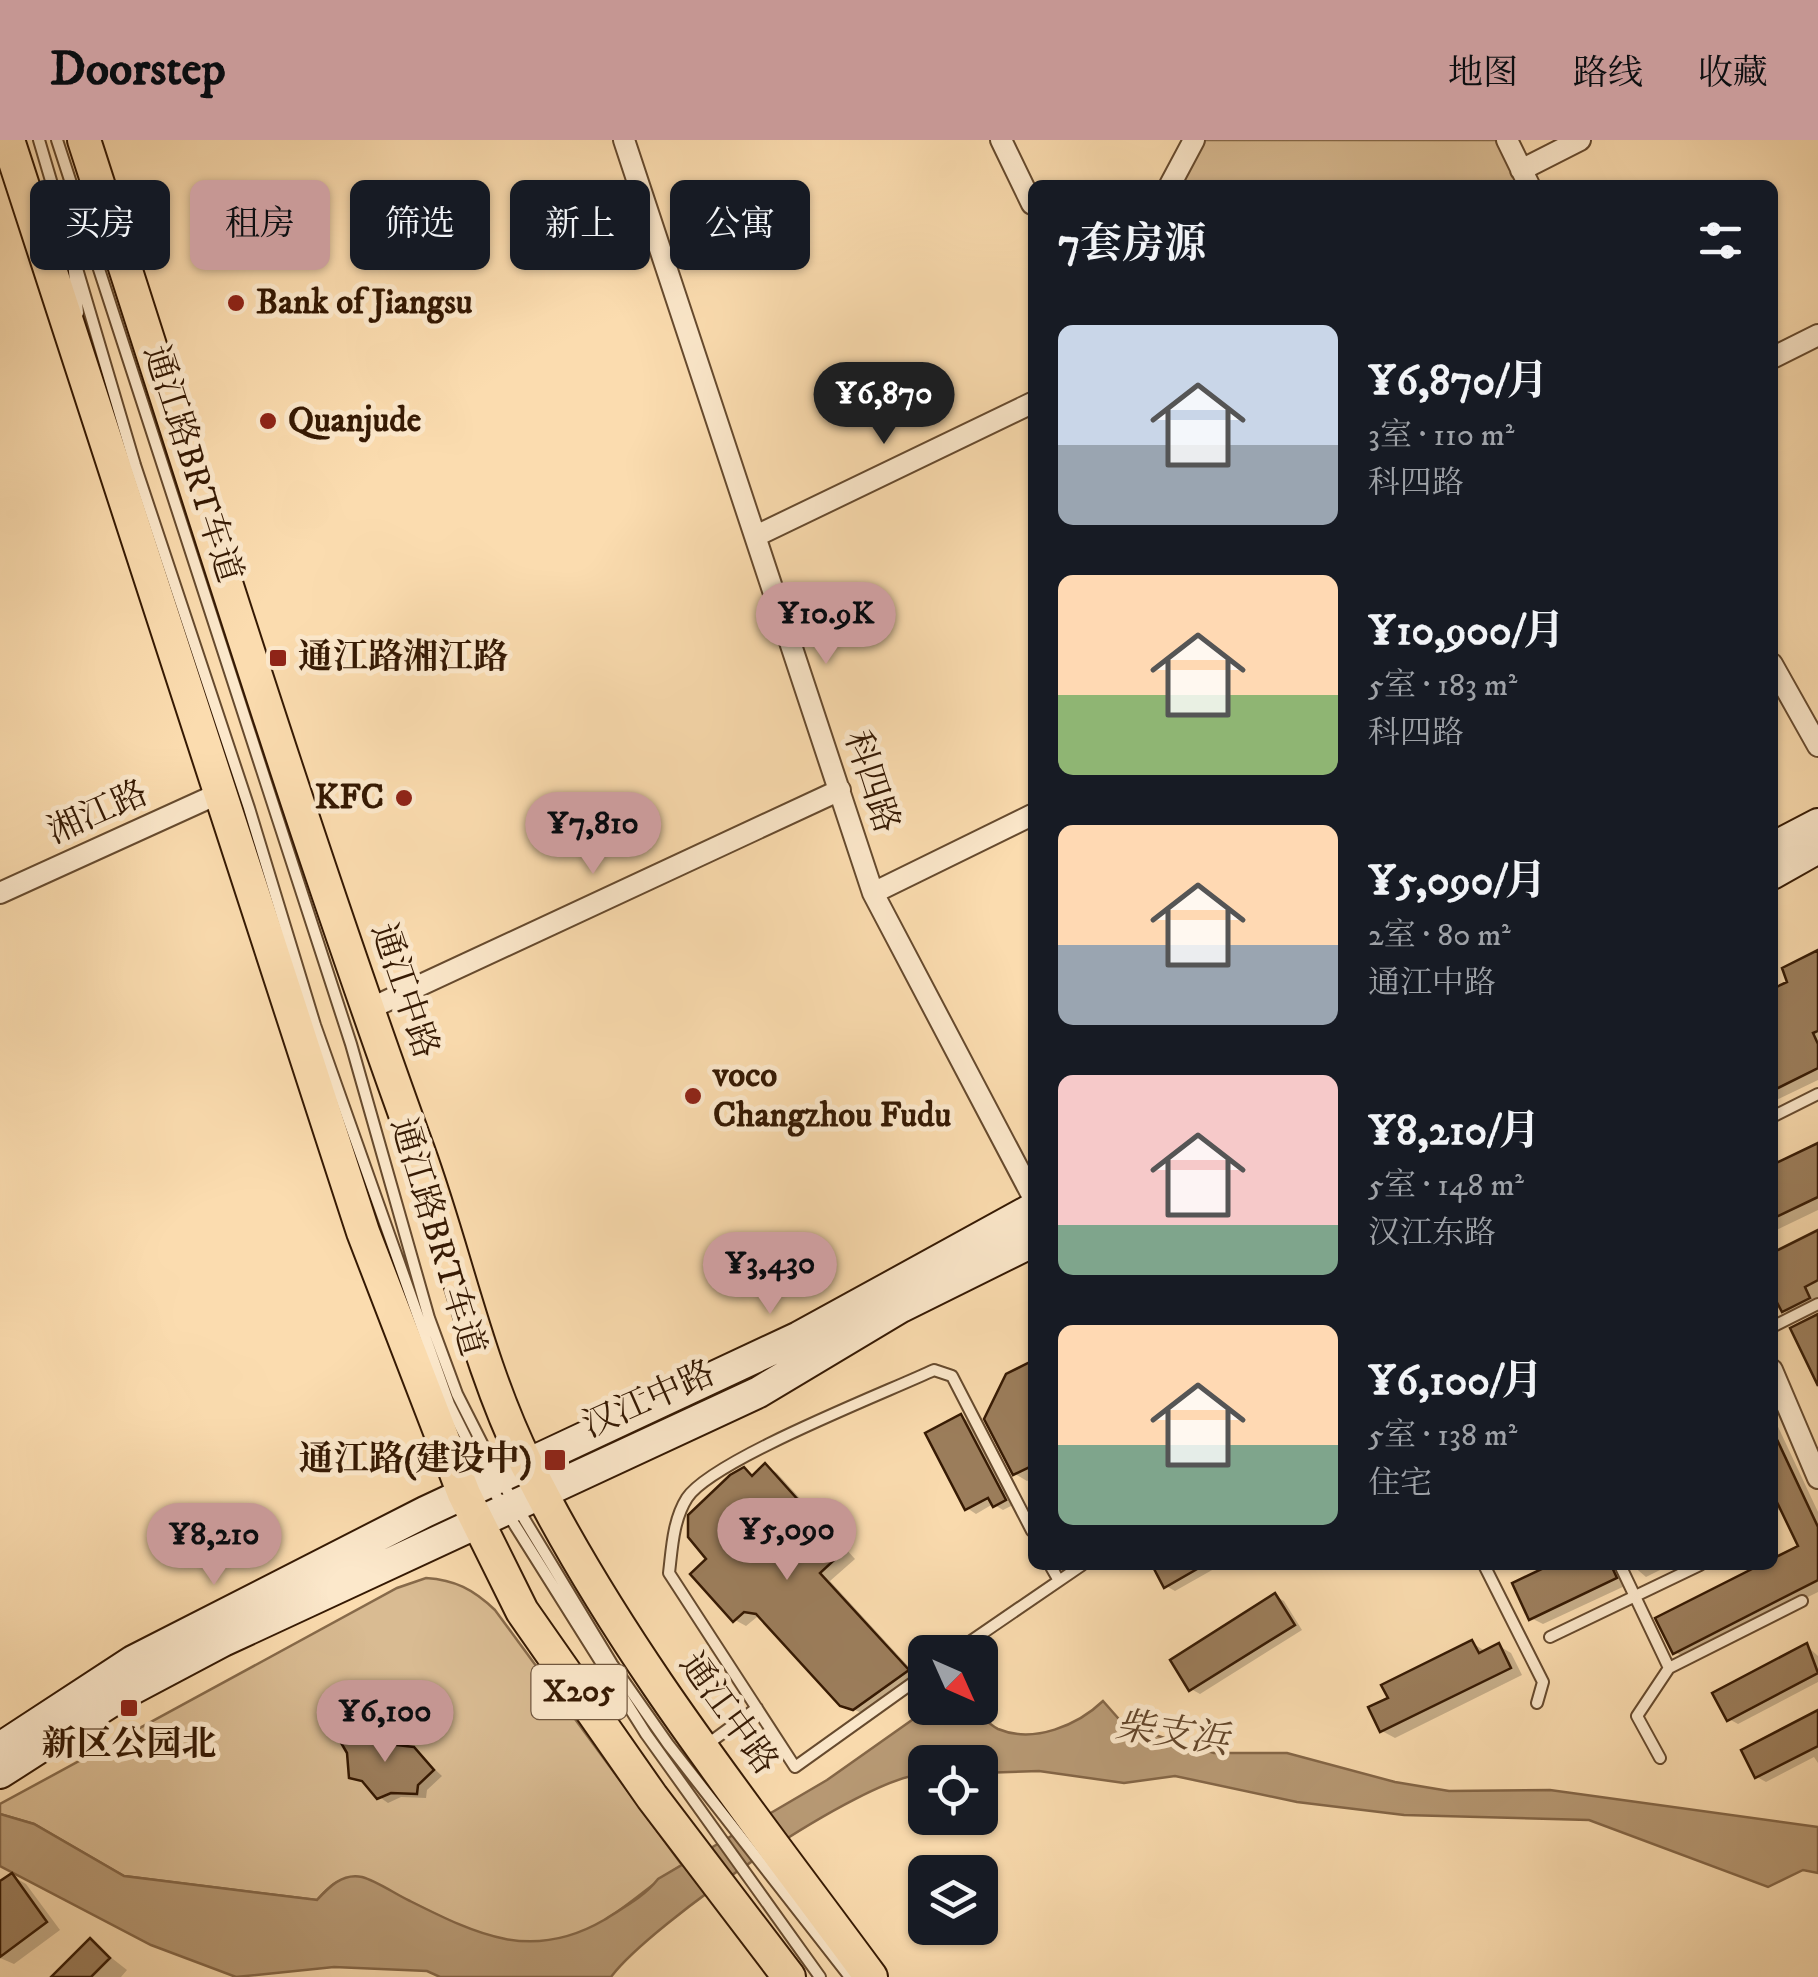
<!DOCTYPE html>
<html lang="zh">
<meta charset="utf-8">
<style>
body{margin:0;font-family:"IM FELL DW Pica","Noto Serif SC",serif;background:#20242c;color:#f1f3f6;height:100vh;display:flex;flex-direction:column;font-size:38px;white-space:nowrap}
*{box-sizing:border-box;margin:0}
p{font-size:32px;color:#9ea1a6}
.icon{flex:none;width:55px;height:55px;fill:none;stroke:currentColor;stroke-width:2;stroke-linecap:round;stroke-linejoin:round}
.map{position:relative;flex:1;overflow:hidden}
.side{position:absolute;left:1028px;top:40px;width:750px;height:1390px;display:flex;flex-direction:column;background:#171b24;border-radius:15px;box-shadow:0 2px 8px #0004}
.side>*{flex:none}
.guide{position:absolute;left:30px;top:40px;width:848px;height:90px;display:flex;gap:20px}
.needle{width:65px;rotate:135deg}
.buttons{position:absolute;left:908px;top:1495px;display:grid;gap:20px}
.buttons a{display:grid;place-items:center;width:90px;height:90px;border-radius:15px;background:#171b24;box-shadow:0 2px 8px #0004;font-size:50px}
.price{position:absolute;translate:-50% -85px;padding:0 22px;border-radius:35px;background:#c59692;color:#111;font-size:32px;line-height:65px;filter:drop-shadow(0 2px 5px #0008)}
.price::after{content:'';position:absolute;left:50%;top:60px;width:30px;height:22px;margin-left:-15px;background:inherit;clip-path:polygon(0 0,100% 0,50% 100%)}
.price.current{background:#222;color:#fff}
ul{padding:0;list-style:none}
li{display:flex;align-items:center;gap:30px;height:250px;padding:0 30px}
li span{display:grid;place-items:center;flex:none;width:280px;height:200px;border-radius:15px;color:#555}
li>.icon{margin-inline-start:auto}
span .icon{width:120px;height:120px;fill:#fffc;stroke-width:1}
li b{font-size:42px}
h2{display:flex;justify-content:space-between;align-items:center;height:120px;padding:0 30px;font-size:42px}
.pill{padding:0 35px;border-radius:15px;background:#171b24;box-shadow:0 2px 8px #0004;font-size:35px;line-height:90px}
.pill.current{background:#c59692;color:#111}
header{display:flex;align-items:center;gap:60px;box-sizing:border-box;height:140px;padding:0 50px;background:#c59692;color:#111}
header strong{font-size:48px}
nav{display:flex;gap:55px;margin-inline-start:auto;font-size:35px}
.map>svg:first-child{display:block}
</style>
<header>
<strong>Doorstep</strong>
<nav><a>地图</a><a>路线</a><a>收藏</a></nav>
</header>
<div class="map">
<svg width="1818" height="1837" viewBox="0 0 1818 1837">
<rect width="100%" height="100%" fill="#fbdcaf"/>
<filter id="stains"><feTurbulence type="fractalNoise" baseFrequency=".002" numOctaves="4"/><feColorMatrix values="0 0 0 0 .2 0 0 0 0 .09 0 0 0 0 .02 0 0 0 .5 -.17"/></filter>
<radialGradient id="worn" r=".72"><stop offset=".6" stop-color="#630" stop-opacity="0"/><stop offset="1" stop-color="#630" stop-opacity=".3"/></radialGradient>
<path fill="#d9bb92" stroke="#876a4a" stroke-width="2.5" d="M1203 0H1496L1518 45H1180Z
M426 1438C455 1440 473 1449 495 1470L682 1725C639 1750 603 1794 550 1803 500 1812 440 1776 397 1755 385 1749 368 1737 355 1737 336 1739 329 1747 317 1760L124 1736 34 1684 0 1674V1664L397 1448Z"/>
<path fill="#b89a75" stroke="#846647" stroke-width="2.5" d="M1103 1561 1125 1586 1214 1613H1287L1395 1642 1449 1651 1550 1650 1818 1687V1733L1803 1730 1768 1747 1589 1680 1404 1675 1297 1662 1175 1636 1124 1643 1039 1631 980 1633V1622H925V1634C864 1635 649 1785 611 1837H440L427 1831 334 1827 236 1837 151 1805 0 1726V1674L34 1684 124 1736 317 1760C329 1747 342 1733 362 1737 377 1741 395 1754 410 1761 478 1795 532 1822 604 1780 624 1767 643 1758 658 1739L827 1640 929 1568H973C980 1574 989 1585 998 1589 1034 1604 1078 1585 1103 1561Z"/>
<path fill="#0003" d="M1818 812V940L1772 962V852L1790 844Z
M1818 1006V1070L1772 1092V1028Z
M1818 1093V1160L1795 1177 1784 1170Z
M1032 1224V1338L1027 1341 1015 1334 1008 1236Z
M1772 1274 1818 1372V1452L1686 1518 1675 1512 1765 1425 1801 1407 1783 1368 1772 1373Z
M961 1277 970 1282 1013 1365 1003 1370 993 1364 976 1374 967 1368Z
M765 1326 777 1333 855 1419 830 1441 919 1538 866 1575 842 1564 763 1478 757 1477 746 1486 735 1480 710 1420 744 1330 755 1337Z
M1155 1425H1221L1175 1451 1166 1446Z
M1555 1425H1626L1622 1433 1627 1445 1543 1484 1531 1478Z
M1632 1425H1670L1646 1437Z
M1275 1456 1284 1461 1302 1490 1200 1554 1191 1549Z
M1472 1503 1485 1511 1499 1506 1511 1513 1522 1535 1395 1598 1382 1591 1391 1559Z
M1807 1506 1818 1516V1542L1738 1584 1729 1579Z
M1818 1573V1623L1814 1617 1766 1642 1757 1637Z
M389 1606 413 1609 442 1636 427 1650 426 1658 401 1657 388 1663 378 1656 383 1653 351 1636Z
M12 1736 26 1744 60 1790 14 1824 0 1818V1740Z
M90 1801 127 1830 121 1837H54Z"/>
<path fill="#9c7e5c" stroke="#351903" stroke-width="2.5" d="M1818 810V891L1813 893 1818 904V928L1772 951V849L1787 842 1782 828Z
M1818 1003V1057L1772 1079V1025Z
M1818 1090V1140L1805 1147 1810 1158 1782 1172 1772 1153V1113Z
M1818 1174V1246L1790 1188Z
M1032 1221V1326L1013 1335 984 1279 1006 1234Z
M961 1274 1006 1360 993 1367 988 1358 965 1370 925 1293Z
M1772 1289 1818 1387V1440L1673 1514 1655 1478 1760 1425H1772V1419L1798 1406 1772 1352Z
M765 1323 844 1411 820 1433 909 1530 853 1570 840 1566 756 1474 744 1472 733 1482 690 1434 706 1419 688 1397V1375L730 1335 744 1327 752 1336Z
M1152 1425H1204L1164 1448Z
M1550 1425H1611L1617 1438 1529 1480 1512 1443Z
M1275 1453 1295 1485 1189 1551 1170 1520Z
M1472 1500 1479 1513 1499 1503 1511 1528 1380 1592 1368 1567 1388 1558 1381 1545Z
M1807 1503 1818 1533 1727 1581 1712 1553Z
M1818 1570V1606L1755 1638 1741 1610Z
M371 1592 388 1604 414 1607 434 1630 418 1645 417 1654 391 1653 377 1659 362 1641 349 1638 347 1613 340 1601Z
M12 1733 47 1782 0 1817V1741Z
M90 1798 110 1818 91 1837H51Z"/>
<g fill="none" stroke-linecap="round" stroke-linejoin="round">
<g stroke="#664a2e" stroke-width="14">
<path id="service" d="M39 0 135 325 249 668 315 885 449 1264 489 1344 646 1594 820 1837
M57 0 351 904 429 1178 457 1254 500 1339 612 1524 668 1604 850 1837
M73 121 78 173
M1772 977 1818 954
M1772 1187 1818 1164
M1050 1425 1058 1439
M1484 1425 1543 1542 1537 1563
M1620 1425 1669 1528
M1550 1497 1700 1425
M955 1512 1082 1425
M925 1534 795 1627 669 1433C672 1408 673 1380 687 1358 712 1320 885 1253 934 1230L952 1236 1032 1391
M705 1606 757 1568
M1660 1618 1637 1576 1669 1528 1802 1461"/>
</g>
<g stroke="#664a2e" stroke-width="24">
<path id="minor" d="M624 0 873 753 1032 1055
M1001 0 1032 64
M1507 0 1529 45
M1521 30 1580 0
M1170 45 1194 0
M1772 218 1818 195
M758 395 1032 263
M1772 524 1818 606
M0 753 222 652
M873 753 1032 675
M367 870 840 650
M1772 1230 1818 1338"/>
</g>
<g stroke="#351903" stroke-width="34">
<path id="secondary" d="M1772 708 1818 684
M1772 734 1818 708
M0 1608 133 1521 425 1372 799 1197 1032 1069
M0 1633 123 1554 223 1501 759 1252 901 1167 1032 1102"/>
</g>
<g stroke="#351903" stroke-width="36">
<path id="primary" d="M8 0 363 1092 464 1354 522 1471 652 1657 789 1837
M84 0C193 337 297 677 418 1010 456 1115 477 1224 527 1325 619 1510 749 1671 871 1837"/>
</g>
<use href="#service" stroke="#fce8cb" stroke-width="10"/>
<use href="#minor" stroke="#fce8cb" stroke-width="20"/>
<use href="#secondary" stroke="#fce8cb" stroke-width="30"/>
<use href="#primary" stroke="#fbdcaf" stroke-width="32"/>
</g>
<g fill="#8f2418" stroke="#fce8cb" stroke-width="4">
<circle cx="236" cy="163" r="10"/>
<circle cx="268" cy="281" r="10"/>
<rect x="268" y="508" width="20" height="20" rx="5"/>
<circle cx="404" cy="658" r="10"/>
<circle cx="693" cy="956" r="10"/>
<rect x="543" y="1308" width="24" height="24" rx="5"/>
<rect x="119" y="1558" width="20" height="20" rx="5"/>
</g>
<g text-anchor="middle" dominant-baseline="central" stroke-width="10" stroke-linejoin="round" paint-order="stroke">
<rect fill="#fce8cb" stroke="#71573f" stroke-width="2.5" x="531.5" y="1525" width="95" height="54" rx="8"/>
<g font-size="32" font-weight="bold" fill="#351903">
<text x="579" y="1552">X205</text>
</g>
<g font-size="35" font-weight="bold" fill="#351903" stroke="#fce8cb" text-anchor="start">
<text x="256" y="163">Bank of Jiangsu</text>
<text x="288" y="281">Quanjude</text>
<text x="298" y="518">通江路湘江路</text>
<text x="384" y="658" text-anchor="end">KFC</text>
<text x="713" y="936">voco<tspan x="713" dy="40">Changzhou Fudu</tspan></text>
<text x="532" y="1320" text-anchor="end">通江路(建设中)</text>
<text x="129" y="1605" text-anchor="middle">新区公园北</text>
</g>
<g font-size="35" fill="#351903" stroke="#fce8cb">
<text transform="translate(192 324) rotate(72)">通江路BRT车道</text>
<text transform="translate(871 642) rotate(72)">科四路</text>
<text transform="translate(98 673) rotate(-24)">湘江路</text>
<text transform="translate(404 851) rotate(71)">通江中路</text>
<text transform="translate(437 1097) rotate(73)">通江路BRT车道</text>
<text transform="translate(649 1260) rotate(-24)">汉江中路</text>
<text transform="translate(728 1574) rotate(54)">通江中路</text>
</g>
<g font-size="38" font-style="italic" fill="#63462b" stroke="#fce8cb">
<text transform="translate(1172 1594) rotate(8)">柴支浜</text>
</g>
</g>
<rect width="100%" height="100%" filter="url(#stains)"/>
<rect width="100%" height="100%" fill="url(#worn)"/>
</svg>
<div class="buttons">
<a><svg class="needle" viewBox="-14 -14 28 28"><path d="M0-13l5 13h-10z" fill="#e53935"/><path d="M0 13l5-13h-10z" fill="#9ea1a6"/></svg></a>
<a><svg class="icon" aria-label="locate" viewBox="0 0 24 24"><circle cx="12" cy="12" r="6"/><path d="M12 2v4M12 18v4M2 12h4M18 12h4"/></svg></a>
<a><svg class="icon" aria-label="layers" viewBox="0 0 24 24"><path d="M12 4l9 5-9 5-9-5zM3 14l9 5 9-5"/></svg></a>
</div>
<b class="price current" style="left:884px;top:307px">¥6,870</b>
<b class="price" style="left:826px;top:527px">¥10.9K</b>
<b class="price" style="left:593px;top:737px">¥7,810</b>
<b class="price" style="left:770px;top:1177px">¥3,430</b>
<b class="price" style="left:787px;top:1443px">¥5,090</b>
<b class="price" style="left:214px;top:1448px">¥8,210</b>
<b class="price" style="left:385px;top:1625px">¥6,100</b>
<div class="guide">
<a class="pill">买房</a>
<a class="pill current">租房</a>
<a class="pill">筛选</a>
<a class="pill">新上</a>
<a class="pill">公寓</a>
</div>
<section class="side">
<h2>7套房源<svg class="icon" aria-label="filters" viewBox="0 0 24 24"><path d="M4 7h16M4 17h16"/><circle cx="9" cy="7" r="2"/><circle cx="15" cy="17" r="2"/></svg></h2>
<ul>
<li><span style="background:linear-gradient(#c9d6e8 60%,#9aa5b1 0)"><svg class="icon" aria-label="home" viewBox="0 0 24 24"><path d="M3 11l9-7 9 7M6 9v11h12V9"/></svg></span><div><b>¥6,870/月</b><p>3室 · 110 m²</p><p>科四路</p></div></li>
<li><span style="background:linear-gradient(#ffd9b3 60%,#8fb573 0)"><svg class="icon" aria-label="home" viewBox="0 0 24 24"><path d="M3 11l9-7 9 7M6 9v11h12V9"/></svg></span><div><b>¥10,900/月</b><p>5室 · 183 m²</p><p>科四路</p></div></li>
<li><span style="background:linear-gradient(#ffd9b3 60%,#9aa5b1 0)"><svg class="icon" aria-label="home" viewBox="0 0 24 24"><path d="M3 11l9-7 9 7M6 9v11h12V9"/></svg></span><div><b>¥5,090/月</b><p>2室 · 80 m²</p><p>通江中路</p></div></li>
<li><span style="background:linear-gradient(#f6c9c9 75%,#7fa58c 0)"><svg class="icon" aria-label="home" viewBox="0 0 24 24"><path d="M3 11l9-7 9 7M6 9v11h12V9"/></svg></span><div><b>¥8,210/月</b><p>5室 · 148 m²</p><p>汉江东路</p></div></li>
<li><span style="background:linear-gradient(#ffd9b3 60%,#7fa58c 0)"><svg class="icon" aria-label="home" viewBox="0 0 24 24"><path d="M3 11l9-7 9 7M6 9v11h12V9"/></svg></span><div><b>¥6,100/月</b><p>5室 · 138 m²</p><p>住宅</p></div></li>
</ul>
</section>
</div>
